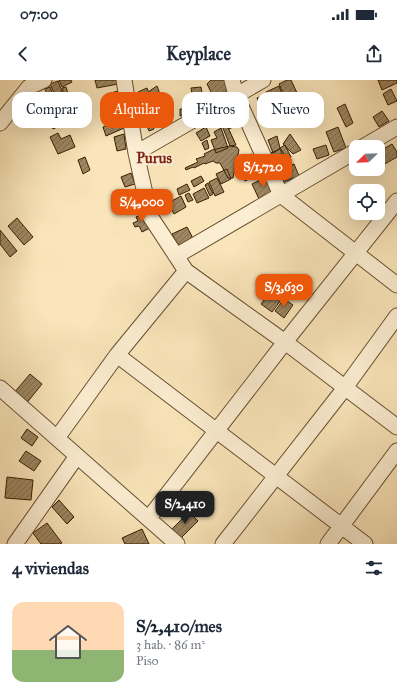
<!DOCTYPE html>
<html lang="es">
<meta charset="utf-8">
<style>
body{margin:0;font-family:"IM FELL Great Primer",serif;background:#f2f2f3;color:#1f2937;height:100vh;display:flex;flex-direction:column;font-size:15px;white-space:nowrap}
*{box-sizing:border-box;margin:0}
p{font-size:13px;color:#747a83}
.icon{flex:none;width:22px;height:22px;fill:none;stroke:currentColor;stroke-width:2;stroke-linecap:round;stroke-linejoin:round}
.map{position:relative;height:464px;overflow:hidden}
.panel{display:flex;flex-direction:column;background:#fff;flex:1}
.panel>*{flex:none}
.banner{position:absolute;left:12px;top:12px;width:373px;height:36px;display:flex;gap:8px}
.needle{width:26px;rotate:247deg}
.controls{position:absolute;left:349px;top:60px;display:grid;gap:8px}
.controls a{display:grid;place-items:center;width:36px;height:36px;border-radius:8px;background:#fff;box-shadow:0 4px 16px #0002;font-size:20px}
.price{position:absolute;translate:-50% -34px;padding:0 9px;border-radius:8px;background:#ea580c;color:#fff;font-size:13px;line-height:26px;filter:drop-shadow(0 1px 2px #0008)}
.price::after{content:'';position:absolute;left:50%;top:24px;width:12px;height:9px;margin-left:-6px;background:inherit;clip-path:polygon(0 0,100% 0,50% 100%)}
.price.current{background:#222;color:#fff}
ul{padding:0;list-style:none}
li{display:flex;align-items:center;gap:12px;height:100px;padding:0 12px}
li span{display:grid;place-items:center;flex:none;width:112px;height:80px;border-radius:12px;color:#555}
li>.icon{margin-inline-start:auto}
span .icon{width:48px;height:48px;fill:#fffc;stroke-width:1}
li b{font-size:17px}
h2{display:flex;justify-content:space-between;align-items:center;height:48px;padding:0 12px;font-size:17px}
.tag{padding:0 14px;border-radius:12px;background:#fff;box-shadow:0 4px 16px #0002;font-size:14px;line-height:36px}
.tag.current{background:#ea580c;color:#fff}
.status{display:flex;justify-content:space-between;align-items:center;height:28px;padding:0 20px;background:#fff;direction:ltr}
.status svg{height:11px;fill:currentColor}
header{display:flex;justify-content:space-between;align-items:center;height:52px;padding:0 12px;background:#fff;font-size:18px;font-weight:700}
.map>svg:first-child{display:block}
</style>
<div class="status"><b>07:00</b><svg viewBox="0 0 49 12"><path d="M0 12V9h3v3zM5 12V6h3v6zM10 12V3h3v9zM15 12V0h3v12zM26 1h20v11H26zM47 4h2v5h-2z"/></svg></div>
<header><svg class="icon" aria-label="back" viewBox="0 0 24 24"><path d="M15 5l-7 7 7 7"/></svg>Keyplace<svg class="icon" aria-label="share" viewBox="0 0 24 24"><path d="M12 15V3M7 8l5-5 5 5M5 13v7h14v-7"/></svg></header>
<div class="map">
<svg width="397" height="464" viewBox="0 0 397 464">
<defs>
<pattern id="building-hatch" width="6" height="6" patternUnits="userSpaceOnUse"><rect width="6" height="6" fill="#9d8661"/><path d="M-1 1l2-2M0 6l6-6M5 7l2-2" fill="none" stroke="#816d4e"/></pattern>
</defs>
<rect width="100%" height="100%" fill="#fae5ba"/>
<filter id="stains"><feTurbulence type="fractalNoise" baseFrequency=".005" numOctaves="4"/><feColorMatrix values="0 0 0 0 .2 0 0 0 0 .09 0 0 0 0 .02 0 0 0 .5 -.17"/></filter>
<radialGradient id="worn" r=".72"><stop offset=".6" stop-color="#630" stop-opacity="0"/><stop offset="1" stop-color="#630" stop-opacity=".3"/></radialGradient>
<path fill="url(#building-hatch)" stroke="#391f01" d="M59 0H71L72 2 62 7Z
M95 0H117L118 4 97 8Z
M211 0H227L231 9 214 18 207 4Z
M287 0H291L298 15 286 20 279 4Z
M378 0H397V3L382 10Z
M58 1 63 14 56 17 50 4Z
M157 6 160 14 152 18 148 12Z
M279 6 286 24 273 30 266 12Z
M50 7 54 17 49 19 45 9Z
M66 7 73 30 66 32 61 16 64 14 62 8Z
M201 7 202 13H200L202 23 194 25 191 8Z
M147 8 151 18 142 22 138 12Z
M391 9 397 21 388 25 383 14Z
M118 11 122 34 111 37 107 14Z
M265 15 272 32 264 35 257 18Z
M53 19 64 44 53 49 42 24Z
M191 19 193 30 185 31 183 21Z
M154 20 157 30 142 34 139 24Z
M345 24 353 43 346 47 337 28Z
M180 29H184L187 35 180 36Z
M235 30 241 43 229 49 223 36Z
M382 31 389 41 379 47 373 37Z
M156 32 158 40 151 42 154 49 149 51 143 37Z
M120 39 124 48 106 56 103 47Z
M225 41 236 65 230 66 221 43Z
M206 47 210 56 201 61 196 53Z
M338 47 346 68 334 72 326 52Z
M221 48 228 68 216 73 211 60 217 58 214 52Z
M58 53 61 59 70 55 75 67 58 74 50 57Z
M124 54 126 69 117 71 114 57Z
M290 54 301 70 293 74 283 64Z
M277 56 280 68 273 73 268 60Z
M207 60 209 68 205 70 202 63Z
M392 64 397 72V77L383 85 378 76V72Z
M285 65 291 77 287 79 280 68Z
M326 65 329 75 317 79 313 69Z
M230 66 237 67 239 70 233 98H228L220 83H216L213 81 205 84 204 83 194 88 193 87 186 90 185 88 198 82 196 79 205 76 204 74 212 70Z
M280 69 287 84 277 87 271 73Z
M252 74 254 77H256L259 83 257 85 261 93 245 101 242 95 237 96 234 88 238 86 236 80Z
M85 77 90 90 83 94 78 80Z
M294 84 299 96 283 102 278 90Z
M227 89 231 99 221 104 216 94Z
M131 93 135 104 125 107 121 97Z
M201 96 204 101 194 107 191 101Z
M266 97 274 112 259 119 252 104Z
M217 98 224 112 215 116 209 102Z
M208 103 213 114 210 116 205 105Z
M187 104 190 110 179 115 177 109Z
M204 108 209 118 197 123 193 114Z
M124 112 129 122 119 126 115 117Z
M189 113 193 120 188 122 185 115Z
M181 116 186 127 174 134 168 123Z
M116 120 119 128 115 129 111 122Z
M144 134 150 148 142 152 139 146 135 147 133 143 138 141 136 137Z
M17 138 33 157 24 165 8 146Z
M187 147 195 162 181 170 172 154Z
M0 150 17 171 10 177 0 164Z
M273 208 284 216 272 232 261 224Z
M284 219 293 225 284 238 275 231Z
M30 294 42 304 25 325 13 314Z
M27 349 38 357 32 366 21 358Z
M26 371 41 381 34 391 19 381Z
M7 397 33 400 31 420 5 418Z
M59 420 74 437 67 444 52 427Z
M189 432 198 441 181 458 172 449Z
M47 443 62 463 60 464H41L33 453Z
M142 449 149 464H125L122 458Z"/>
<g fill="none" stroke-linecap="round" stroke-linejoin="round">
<g stroke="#69502f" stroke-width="17">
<path id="minor" d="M124 0 136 73 150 136 186 191 285 262 397 347
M232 0 236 15 281 115 397 205
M0 43 29 7 44 0
M363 67 397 47
M136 73 263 0
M176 176 356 71
M117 275 365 464
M0 308 177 464
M57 358 117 275 186 191
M149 438 285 262 397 121
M15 464 77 376
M223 464 344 309 397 236
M328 464 397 371"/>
</g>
<use href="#minor" stroke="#fceed2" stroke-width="15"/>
</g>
<g text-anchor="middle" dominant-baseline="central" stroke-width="4" stroke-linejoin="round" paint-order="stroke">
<g font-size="15" font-weight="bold" fill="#7a1f14" stroke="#fceed2">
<text x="154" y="78">Purus</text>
</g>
</g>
<rect width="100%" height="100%" filter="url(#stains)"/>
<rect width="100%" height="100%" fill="url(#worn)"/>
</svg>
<div class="controls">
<a><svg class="needle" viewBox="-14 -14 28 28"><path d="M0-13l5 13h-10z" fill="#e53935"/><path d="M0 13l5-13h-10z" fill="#747a83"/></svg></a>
<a><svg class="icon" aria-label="locate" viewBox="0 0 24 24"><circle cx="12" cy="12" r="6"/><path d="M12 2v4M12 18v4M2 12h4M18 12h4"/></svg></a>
</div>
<b class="price" style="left:263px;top:108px">S/1,720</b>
<b class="price" style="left:142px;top:143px">S/4,000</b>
<b class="price" style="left:284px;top:228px">S/3,630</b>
<b class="price current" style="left:185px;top:445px">S/2,410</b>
<div class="banner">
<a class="tag">Comprar</a>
<a class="tag current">Alquilar</a>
<a class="tag">Filtros</a>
<a class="tag">Nuevo</a>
</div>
</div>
<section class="panel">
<h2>4 viviendas<svg class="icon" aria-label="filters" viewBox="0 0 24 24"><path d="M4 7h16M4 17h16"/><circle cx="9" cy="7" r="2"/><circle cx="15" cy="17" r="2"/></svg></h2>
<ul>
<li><span style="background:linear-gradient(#ffd9b3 60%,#8fb573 0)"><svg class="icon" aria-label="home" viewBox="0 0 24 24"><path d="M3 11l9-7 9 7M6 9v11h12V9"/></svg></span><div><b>S/2,410/mes</b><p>3 hab. · 86 m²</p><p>Piso</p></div></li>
</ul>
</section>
